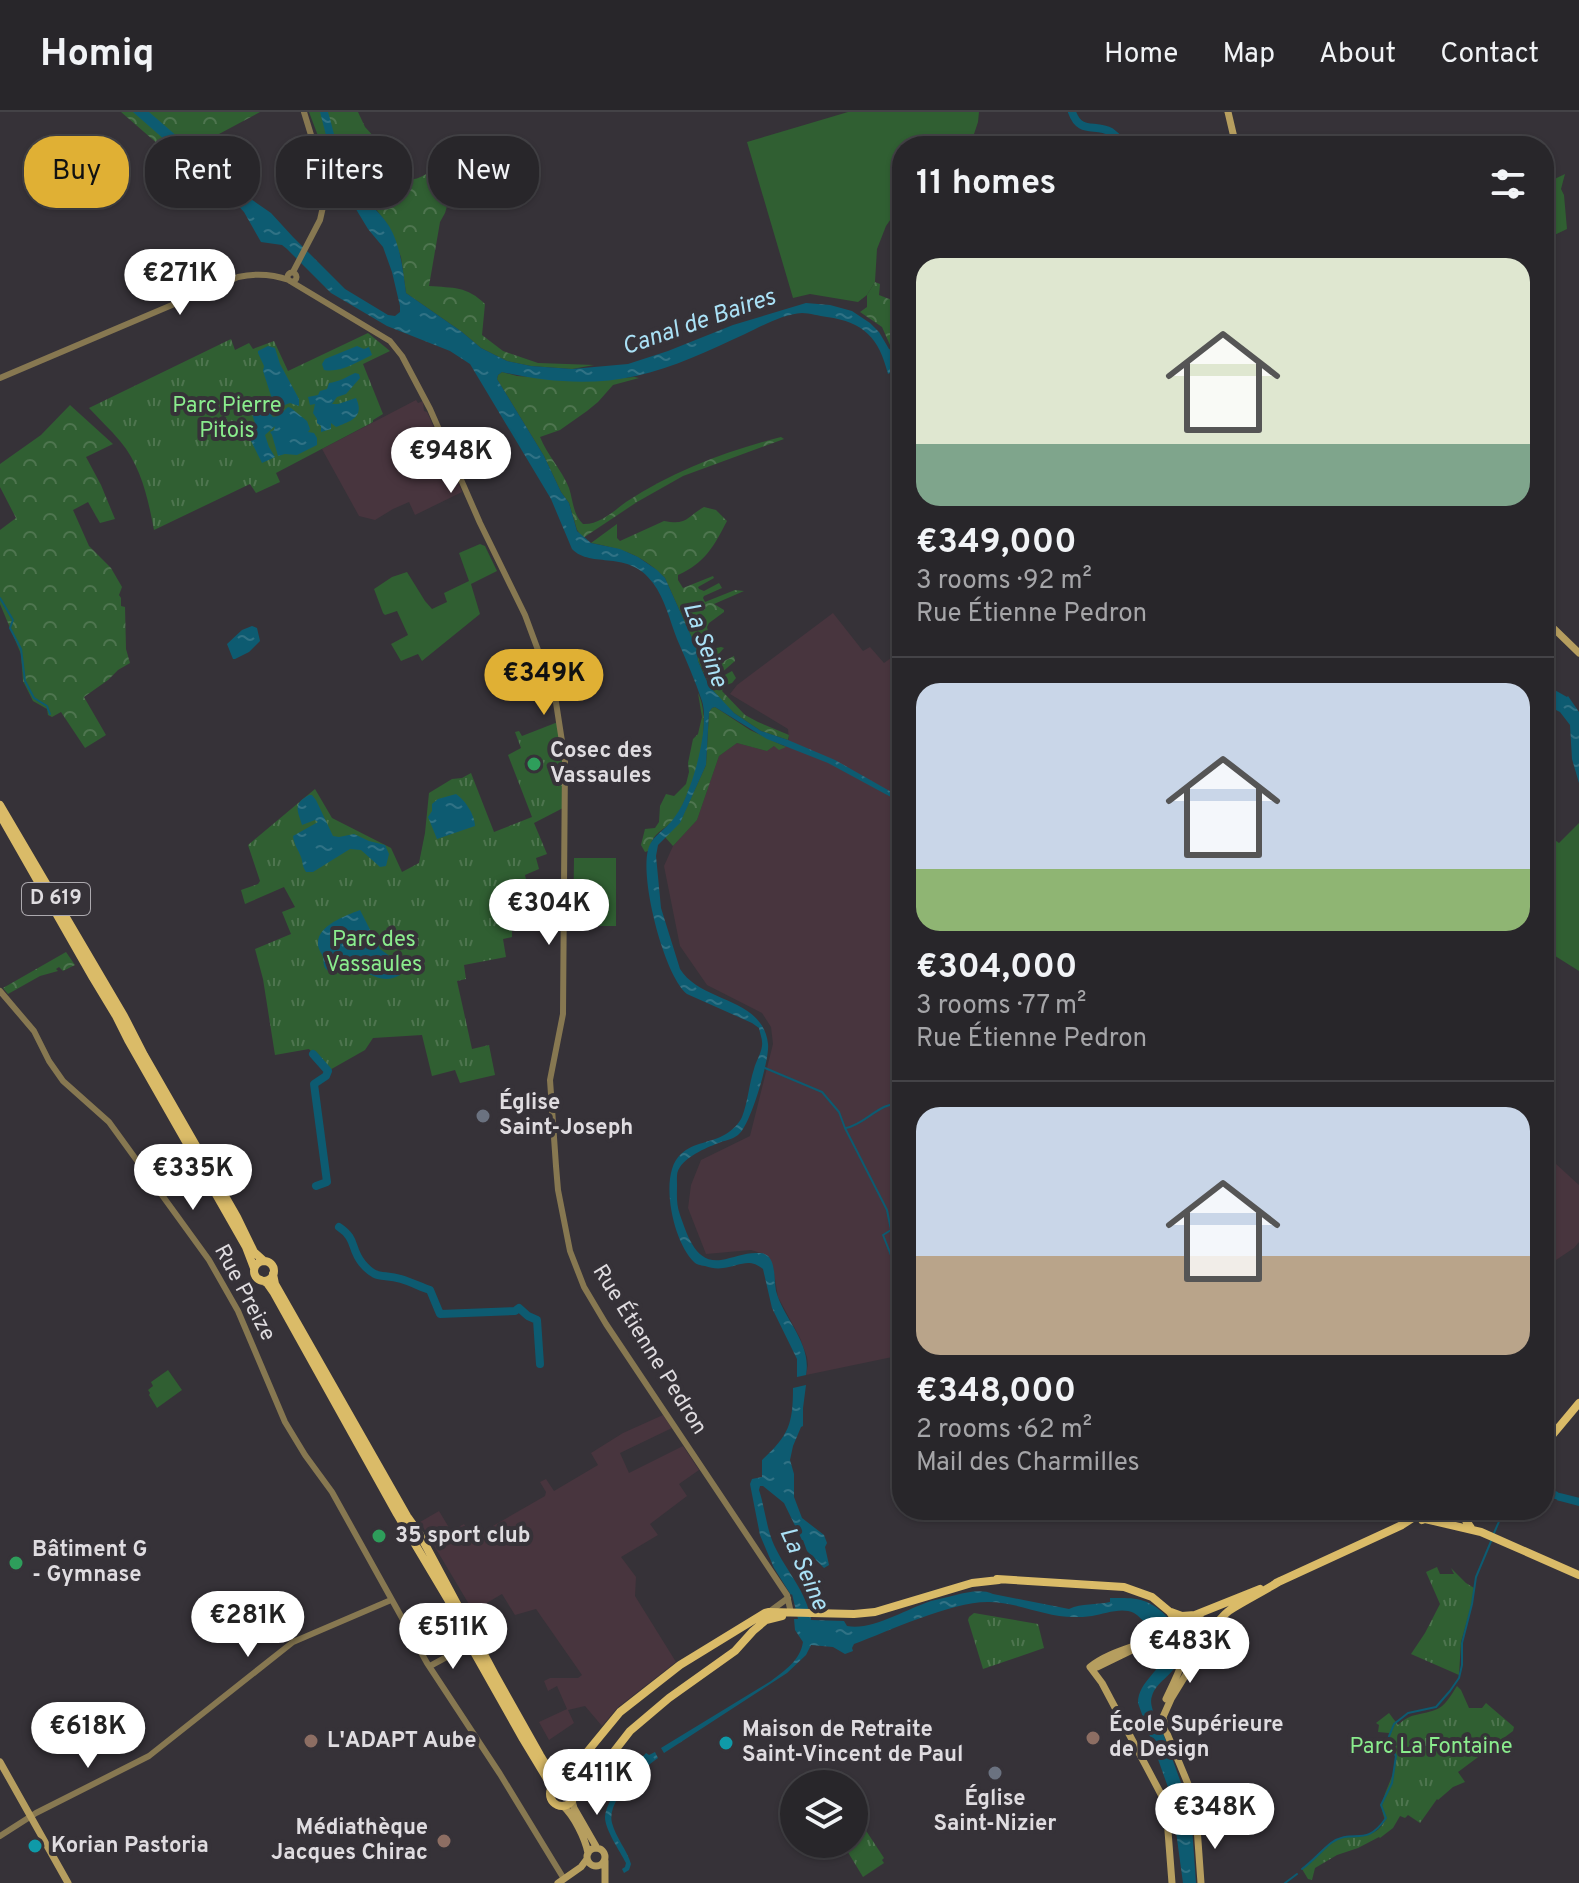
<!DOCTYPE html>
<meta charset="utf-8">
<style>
body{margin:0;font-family:Overpass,sans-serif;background:#302e32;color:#f1f3f6;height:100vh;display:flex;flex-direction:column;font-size:30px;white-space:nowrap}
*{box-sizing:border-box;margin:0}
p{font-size:26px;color:#a5a5a8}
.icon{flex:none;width:44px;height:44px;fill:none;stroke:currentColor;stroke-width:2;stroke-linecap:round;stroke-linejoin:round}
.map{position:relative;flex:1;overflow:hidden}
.details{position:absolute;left:892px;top:24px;width:662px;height:1384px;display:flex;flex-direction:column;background:#28262a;border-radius:32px;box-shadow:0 2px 6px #0004,0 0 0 2px #444347}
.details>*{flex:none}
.top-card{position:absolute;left:24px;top:24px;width:748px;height:72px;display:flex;gap:16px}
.tools{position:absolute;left:780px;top:1658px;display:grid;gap:16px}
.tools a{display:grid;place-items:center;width:88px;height:88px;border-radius:50%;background:#28262a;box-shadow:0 2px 6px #0004,0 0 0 2px #444347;font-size:40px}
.price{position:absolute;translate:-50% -68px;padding:0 18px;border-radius:28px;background:#fff;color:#222;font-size:26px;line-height:52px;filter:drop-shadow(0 2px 4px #0008)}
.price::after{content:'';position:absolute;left:50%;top:48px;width:24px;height:18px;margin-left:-12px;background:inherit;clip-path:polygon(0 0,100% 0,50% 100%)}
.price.current{background:#e0b034;color:#111}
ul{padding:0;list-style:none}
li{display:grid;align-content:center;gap:16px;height:424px;padding:0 24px}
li+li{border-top:2px solid #444347}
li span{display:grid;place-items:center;height:248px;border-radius:24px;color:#555}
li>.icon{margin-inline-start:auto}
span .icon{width:144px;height:144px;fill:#fffc;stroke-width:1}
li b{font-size:34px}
h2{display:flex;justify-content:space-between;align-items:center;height:96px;padding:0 24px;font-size:34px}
.chip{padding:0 28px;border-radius:32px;background:#28262a;box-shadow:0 2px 6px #0004,0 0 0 2px #444347;font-size:28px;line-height:72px}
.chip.current{background:#e0b034;color:#111}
header{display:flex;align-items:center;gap:48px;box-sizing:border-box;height:112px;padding:0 40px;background:#28262a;border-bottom:2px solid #444347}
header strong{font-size:38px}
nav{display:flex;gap:44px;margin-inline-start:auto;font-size:28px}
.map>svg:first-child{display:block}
</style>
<header>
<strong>Homiq</strong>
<nav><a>Home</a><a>Map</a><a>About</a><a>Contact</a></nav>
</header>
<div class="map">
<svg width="1579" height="1771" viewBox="0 0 1579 1771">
<defs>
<pattern id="forest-crowns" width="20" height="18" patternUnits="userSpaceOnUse" patternTransform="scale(2)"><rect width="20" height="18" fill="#305f32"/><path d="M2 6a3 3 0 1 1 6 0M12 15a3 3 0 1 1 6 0" fill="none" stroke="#4e754f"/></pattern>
<pattern id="park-tufts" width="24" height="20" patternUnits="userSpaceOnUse" patternTransform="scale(2)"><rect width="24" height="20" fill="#305f32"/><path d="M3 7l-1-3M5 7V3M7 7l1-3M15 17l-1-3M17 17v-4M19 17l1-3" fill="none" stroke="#4e754f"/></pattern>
<pattern id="water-ripples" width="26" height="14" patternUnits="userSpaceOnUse" patternTransform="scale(2)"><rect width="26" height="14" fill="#0d5b71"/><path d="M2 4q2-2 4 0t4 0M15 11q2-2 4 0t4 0" fill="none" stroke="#307285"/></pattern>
</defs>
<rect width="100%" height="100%" fill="#363238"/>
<path fill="#48353e" d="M416 288 418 291 423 289 424 299 427 300 442 333 426 341 431 354 435 353 442 369 456 364 462 380 415 403 409 390 393 397 375 408 359 404 322 337Z
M833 501 863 539 870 535 884 551 902 538V1243L806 1263 808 1253 807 1245 800 1226 778 1185 773 1155 764 1142 751 1138 706 1142 688 1096 691 1073 701 1048 750 1024 773 932 771 915 762 901 707 873 680 834 664 754 673 734 697 708 719 644 737 631 767 639 774 634H786L789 626 788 617 730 582 737 573Z
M1544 1041 1579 1073V1130L1574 1136 1544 1156Z
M663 1303 672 1316 620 1341 629 1361 683 1334 699 1358 679 1372 687 1384 650 1412 658 1423 621 1445 636 1465 635 1484 676 1550 617 1596 602 1614 585 1594 568 1598 574 1611 549 1628 539 1610 567 1597 557 1574 548 1579 544 1569 550 1566H578L582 1563 536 1497 515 1503 502 1482 473 1499 420 1410 439 1399 451 1419 464 1412 472 1426 545 1384 546 1380 540 1370 546 1367 554 1379 598 1353 591 1341 623 1321Z"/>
<path fill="#305f32" d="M848 0H979L978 10 970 34H902V91L886 114 877 137 875 170 867 183 858 190 810 182 793 186 747 30Z
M1565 62 1561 77 1564 83 1567 117 1544 128V72Z
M480 432 485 434 497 459 471 472 480 502 422 549 418 542 401 549 391 532 408 523 397 499 385 503 383 501 374 477 392 465 407 460 425 489 432 497 447 490 444 481 469 469 459 441Z
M1579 711V859L1544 837V720L1559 731Z
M574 746H616V814H573Z
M168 1258 182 1278 157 1296 149 1283 150 1281 148 1278 153 1274 151 1270Z"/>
<path fill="url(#forest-crowns)" d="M121 0H260L174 46Z
M309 0H358L365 15 386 38 390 61C422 82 442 47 460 27L479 28 461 76 448 91 445 101 440 110 429 174C453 176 467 174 485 192L482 223 503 239 538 251 594 253 572 257 531 254 507 249 481 236 462 220 406 181 401 145 388 113 345 56 332 85 323 37Z
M875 170 880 172 879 183 902 192V230L890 233 882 215 860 200 867 195V183Z
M502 260 517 264 590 269 634 265 639 266 613 273 598 290 587 299 560 318 540 325C547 343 562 358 569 376 573 388 573 403 583 412 599 413 614 399 626 390 673 359 727 339 781 325L784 327 683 364 637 390 583 426 577 418 569 391 561 380 544 344 497 267 498 263Z
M70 293 113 332 86 345 101 373 115 407 100 411 88 390 73 398 89 434 111 456 122 475 119 483 121 486V494L125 495 126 537 130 551 118 558 108 568 84 585 106 623 85 636 61 600 52 605 48 603 47 597 33 589 23 569 21 542 0 492V418L16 406 0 375V352L41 323Z
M704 395 716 398 727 409C714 434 705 451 678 463V468L683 476 713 464 714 466 698 475 699 477 704 479 719 471 722 476 704 484 703 486 705 490 735 478 744 479 714 492 724 498V500L709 511 707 515 712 537 721 535 724 536 715 546 716 553 734 544 735 549 720 562 723 564 732 559 736 566 732 571 726 573 722 579 745 603 758 610 789 623 788 628 761 619 734 601 715 583 698 549 696 535 665 466C641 442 623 437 591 431L617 412V426L620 429 664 409C688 414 687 404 704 395Z
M698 581C714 613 694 677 675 706 670 713 662 717 656 723 652 727 650 734 648 739L645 740 641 733 645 717 655 716 659 710 660 694 666 682 674 684 686 672 689 660 688 651 693 627 698 622 702 605Z
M715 595 750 618 786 635 779 638 774 634 767 639 737 631 719 644 697 708 673 734 665 725 680 710 706 653 709 600 712 596Z
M66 840 75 853 63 859 59 855 56 857 58 859 40 864 8 882 3 876Z"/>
<path fill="url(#park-tufts)" d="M368 221 390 239 363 252 383 302 373 308V310L276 361 280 370 256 381 250 372 154 418C148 386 141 354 120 329 110 317 99 307 89 296L231 227 235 238 249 231 253 237 274 229 288 259Z
M558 610 564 651 563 696 534 711 547 742 536 746 539 757 525 763 530 785 515 790 520 813 512 815V825L503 827 506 845 464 853 466 867 457 869 472 937 489 933 495 963 460 971 455 958 432 964 422 923 373 926 365 938 328 959 309 937 275 943 263 867 255 837 291 822 282 800 295 795 284 775 245 792 241 778 258 772 260 769 248 733 315 677 332 706 391 736 402 760 419 751 425 721 429 681 452 667 462 666 471 661 494 720 532 705 508 643 521 636 515 620 519 619 522 624Z
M1437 1455 1440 1462H1454L1451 1456 1466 1471 1474 1476 1471 1495 1461 1530 1459 1563 1411 1542 1425 1521 1440 1492 1426 1460Z
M974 1501 1038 1512 1044 1536 983 1557 968 1508 969 1505Z
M1457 1574 1461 1578 1469 1596H1482L1486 1591 1514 1615 1513 1619 1458 1660 1465 1670 1453 1675 1438 1688 1437 1687 1420 1711 1408 1703 1405 1706 1400 1704 1393 1716 1380 1726 1379 1725 1358 1736 1337 1743 1315 1756 1312 1768 1308 1767 1302 1757C1316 1747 1327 1728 1344 1725 1362 1722 1374 1727 1385 1709 1384 1704 1382 1700 1382 1696 1382 1680 1397 1663 1395 1645 1394 1635 1386 1632 1389 1621L1378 1620 1379 1613 1376 1611 1389 1601 1398 1613C1412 1600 1419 1604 1435 1598 1445 1595 1451 1583 1457 1574Z
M859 1708 884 1746 882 1748 884 1751 863 1765 843 1732H854V1710Z"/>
<path fill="url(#water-ripples)" d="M133 0H149L245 83 271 101 293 125 345 177 388 203 395 204 400 200V194L392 160 383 135 368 117 342 74 334 54 320 0H328C335 23 338 44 349 66 359 84 378 97 389 114 401 134 403 159 406 181L462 220 481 236 507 249 531 254 572 257 628 252 668 239 733 213 806 191 830 193 852 199 870 211 879 220 889 237 893 239 902 230V255L888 262C879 226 864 210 827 205 819 204 810 201 802 201 783 202 762 214 745 222 710 238 673 256 636 264 592 274 545 270 502 260L498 263 497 267 544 344 561 380 569 391 577 419 591 431 620 437 638 445 657 458 665 466 696 535 698 549 709 574 734 601 761 619 788 628 835 648 902 686V691L828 651 767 627 715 595 712 596 709 600 706 653 680 711 658 733 656 744 661 796 680 857C701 891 763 885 768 932 770 947 750 1015 738 1023 733 1027 727 1028 721 1030 708 1035 688 1043 680 1055 676 1060 677 1067 677 1073 677 1083 676 1092 680 1103 687 1122 695 1152 721 1148 733 1146 744 1141 756 1141 761 1141 764 1141 768 1144 776 1152 774 1169 776 1179 784 1208 812 1231 806 1263L797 1265V1247L772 1196 763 1157C749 1145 739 1154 723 1156 717 1157 711 1156 705 1154 700 1153 697 1153 694 1150 673 1130 658 1062 681 1042 694 1030 711 1031 726 1022 732 1018 739 1012 742 1005 748 990 749 972 754 957 756 949 761 942 762 934 763 928 760 922 759 916L752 911 687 882C664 863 640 768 648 738 652 723 666 718 674 706 680 698 685 688 688 679 697 658 709 610 702 589 695 568 686 548 677 527 670 509 665 487 653 471 629 437 591 457 572 437L551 387 470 252 450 239 387 214 331 181 287 137 282 133 261 130 244 100 231 86Z
M268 234 275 236 280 252 299 287V294L290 291 277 296 273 290 263 259 264 254 258 241V239Z
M357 234 364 237 369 235 372 243C357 250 341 261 324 258L322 252 325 247Z
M355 261 359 262 360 266 346 282 337 285 332 292H338L356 286C365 305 351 309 336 315L331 311V317L321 320V314L317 311V307L313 301 315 292 310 293 308 285 318 283 320 279 327 277 329 271C338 270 347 265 355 261Z
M265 295 273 305 278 304 288 295 291 296 307 309 310 317 308 320 314 321 317 326V333L297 343 285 342 278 344 272 323 270 320 274 318 275 314 265 323 269 335 275 345 262 351 248 323V321L257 317 252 302 258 296Z
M252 514 257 516 260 529 249 540 235 547H233L227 532 242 518Z
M1544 572 1567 585 1568 584 1579 600V671L1572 647 1570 613 1560 600 1544 592Z
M456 682C465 688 475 703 475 714L437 727 428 705 432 699V692L438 687Z
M309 683H312L316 688 333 724 339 725 354 722 369 729 385 733 389 742 386 754 380 755 361 738 350 737 313 760H306C302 754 303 751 301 745 298 737 294 733 293 724L318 710 315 708 302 713C298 699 292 692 309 683Z
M360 798 380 837 402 853 400 863C379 875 368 856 351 857 343 857 333 864 326 857 323 854 324 850 323 845 321 840 319 839 318 833 316 814 345 804 360 798Z
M806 1273 803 1296V1314L801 1315 793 1334 790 1348 794 1362V1385L802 1406 824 1423 827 1431 825 1435 829 1453 824 1456 807 1439 803 1428H802L784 1391 763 1374H760L759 1378C765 1396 766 1415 774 1433 786 1459 807 1480 811 1508L844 1509 847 1514C872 1519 906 1497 931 1489 939 1487 948 1485 956 1483 968 1480 982 1477 993 1482L1069 1497C1082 1491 1096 1493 1110 1490V1486C1122 1486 1136 1485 1147 1490 1168 1500 1188 1525 1178 1550 1173 1563 1156 1570 1152 1584 1149 1591 1154 1601 1156 1608L1158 1607 1181 1671 1169 1678 1138 1591C1138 1566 1170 1556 1163 1532 1160 1523 1155 1518 1148 1513 1143 1509 1139 1504 1134 1501 1121 1495 1105 1502 1092 1504 1086 1505 1079 1505 1074 1505 1045 1505 1017 1490 989 1490 953 1489 889 1519 854 1532L852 1536 853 1539 845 1542 833 1535 811 1533 806 1543 787 1561 664 1641 661 1636 771 1569C785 1558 800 1549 803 1530L795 1518 794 1507H798L792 1482 791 1483 774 1456 760 1423 750 1372 752 1367 762 1365V1348C789 1323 793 1312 793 1276Z
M655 1640 658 1646C641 1658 606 1688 612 1711 616 1726 627 1738 631 1752L629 1758 624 1761 622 1757 625 1755 626 1751C620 1739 605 1718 605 1705 606 1686 634 1655 646 1641L649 1643Z
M1184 1681 1192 1715 1196 1771H1183L1172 1690V1687Z"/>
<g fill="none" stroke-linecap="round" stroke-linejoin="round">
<path stroke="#0d5b71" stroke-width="2" d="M0 486 13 508 10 516 21 537 25 569 34 586 47 594 50 602
M765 956 822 980 839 1000 845 1016 887 1098 891 1118 883 1123 902 1171
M846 1016C867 1012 879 989 902 992
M1494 1421 1504 1398
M1302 1757C1313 1749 1321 1739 1331 1731 1353 1715 1365 1737 1386 1706L1381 1693 1392 1671 1396 1644 1388 1627 1394 1612 1408 1601 1436 1595 1450 1579 1459 1566 1462 1553V1531L1472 1492 1476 1465 1492 1427
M1285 1771 1297 1762"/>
<path stroke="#0d5b71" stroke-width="8" d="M1072 0C1080 23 1095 11 1111 20 1116 24 1122 29 1126 34
M891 250 902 266
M313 942 328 959 326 964 314 972 327 1070 316 1074
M339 1115C357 1127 350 1136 362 1151 377 1169 382 1161 401 1167 411 1170 421 1175 430 1178L440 1202 515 1199 519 1196 528 1204 537 1208 540 1252
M1544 1380 1555 1383
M1560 1385 1579 1390
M1172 1665 1179 1684 1180 1694"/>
<path stroke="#877851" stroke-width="6" d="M293 160 320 108 325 86 322 59 304 0
M287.5 165a4.5 4.5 0 1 1 9 0a4.5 4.5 0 1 1-9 0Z
M290 169 390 229 402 244 430 297 480 411 525 503 555 584 565 649 563 902 550 968 556 1054 558 1078 570 1139 584 1175 606 1212 787 1483 791 1501
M0 266 238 165C256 161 272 162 289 168
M0 879 34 919 49 949 63 969 109 1010 209 1148 238 1199 285 1310 305 1343 332 1380 427 1551 500 1662 564 1767
M769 1500 788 1486
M430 1554 465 1535
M0 1724 36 1701 149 1644 293 1530 391 1488"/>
<path stroke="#b69e5f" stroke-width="7" d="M1228 0 1236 34
M1544 507 1579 541
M1090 1555 1102 1571 1163 1686 1167 1706 1172 1771
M1090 1555C1108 1541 1128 1537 1148 1529 1166 1521 1183 1513 1200 1504
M1093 1555H1097L1136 1536
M1166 1587C1177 1564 1189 1542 1188 1516
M0 1650 68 1771
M572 1689 574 1696 597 1736
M563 1694C574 1704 585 1726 588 1741
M587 1745a9 9 0 1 1 18 0a9 9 0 1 1-18 0Z
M605 1749V1771
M558 1771 581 1755 587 1747
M1201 1771 1196 1701 1188 1672 1166 1619 1163 1605 1171 1587 1217 1512"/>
<path stroke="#dabb68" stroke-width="8" d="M0 693 124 904 144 943 237 1105 254 1140 264 1149
M0 703 93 866 116 904 128 928 246 1135 254 1156
M254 1159a10 10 0 1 1 20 0a10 10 0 1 1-20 0Z
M273 1162 275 1172 407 1404 419 1421 495 1563 540 1643 554 1666 560 1669
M261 1168 267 1171 274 1181 397 1402 450 1491 474 1540 523 1627 552 1675
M1544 1333 1579 1291
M1459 1398 1471 1416
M1425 1407 1481 1420 1579 1463
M1422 1408 1447 1398
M997 1467 1124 1475 1152 1485 1170 1500 1180 1515C1188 1518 1196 1521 1205 1518 1217 1515 1220 1505 1230 1498 1246 1488 1264 1479 1280 1469
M1276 1471 1402 1413 1425 1398
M1171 1500 1182 1504 1195 1503 1260 1477
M550 1682a12 12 0 1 1 24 0a12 12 0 1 1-24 0Z
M565 1670 571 1665 583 1645 620 1600 680 1553 765 1501 769 1500 854 1502 875 1500 972 1471 999 1468
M574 1680 579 1673 595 1664 630 1619 669 1586 735 1539 753 1519 766 1508 782 1504"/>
</g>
<g fill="#2e9e5b" stroke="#363238" stroke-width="3">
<circle cx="534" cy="652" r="8"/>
<circle cx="379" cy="1424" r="8"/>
<circle cx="16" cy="1451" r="8"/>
</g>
<g fill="#6b7280" stroke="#363238" stroke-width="3">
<circle cx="483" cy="1004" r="8"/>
<circle cx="995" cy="1661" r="8"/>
</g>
<g fill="#8d6e63" stroke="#363238" stroke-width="3">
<circle cx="1093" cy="1626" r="8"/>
<circle cx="311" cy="1629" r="8"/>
<circle cx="444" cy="1729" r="8"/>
</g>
<g fill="#0f9aa8" stroke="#363238" stroke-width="3">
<circle cx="726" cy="1631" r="8"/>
<circle cx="35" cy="1734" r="8"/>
</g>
<g text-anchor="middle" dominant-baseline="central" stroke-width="8" stroke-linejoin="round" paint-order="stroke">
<rect fill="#363238" stroke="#aca9ae" stroke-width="2" x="22" y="771" width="68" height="32" rx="6"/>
<g font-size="20" font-weight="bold" fill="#dfdce0">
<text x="56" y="787">D 619</text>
</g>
<g font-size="22" fill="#8aec8d" stroke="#363238">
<text x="227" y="294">Parc Pierre<tspan x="227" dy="25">Pitois</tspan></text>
<text x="374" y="828">Parc des<tspan x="374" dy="25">Vassaules</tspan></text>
<text x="1431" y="1635">Parc La Fontaine</text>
</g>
<g font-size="22" font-weight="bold" fill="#dfdce0" stroke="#363238" text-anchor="start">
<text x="550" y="639">Cosec des<tspan x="550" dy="25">Vassaules</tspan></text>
<text x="499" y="991">Église<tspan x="499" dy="25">Saint-Joseph</tspan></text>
<text x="395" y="1424">35 sport club</text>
<text x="32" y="1438">Bâtiment G<tspan x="32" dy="25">- Gymnase</tspan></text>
<text x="1109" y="1613">École Supérieure<tspan x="1109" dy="25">de Design</tspan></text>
<text x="742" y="1618">Maison de Retraite<tspan x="742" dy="25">Saint-Vincent de Paul</tspan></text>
<text x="327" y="1629">L'ADAPT Aube</text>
<text x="995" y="1687" text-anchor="middle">Église<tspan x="995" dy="25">Saint-Nizier</tspan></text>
<text x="428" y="1716" text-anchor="end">Médiathèque<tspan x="428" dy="25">Jacques Chirac</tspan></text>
<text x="51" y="1734">Korian Pastoria</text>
</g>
<g font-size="22" fill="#dfdce0" stroke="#363238">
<text transform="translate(244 1181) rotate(62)">Rue Preize</text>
<text transform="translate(649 1238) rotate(58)">Rue Étienne Pedron</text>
</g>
<g font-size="24" font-style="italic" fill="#aae1f6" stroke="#363238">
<text transform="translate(699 211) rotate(-19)">Canal de Baires</text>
<text transform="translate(704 533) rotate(70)">La Seine</text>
<text transform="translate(803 1457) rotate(66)">La Seine</text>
</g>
</g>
</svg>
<div class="tools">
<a><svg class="icon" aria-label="layers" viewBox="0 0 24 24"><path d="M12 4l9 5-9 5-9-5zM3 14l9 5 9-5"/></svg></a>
</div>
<b class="price" style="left:180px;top:205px">€271K</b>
<b class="price" style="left:451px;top:383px">€948K</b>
<b class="price current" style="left:544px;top:605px">€349K</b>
<b class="price" style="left:549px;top:835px">€304K</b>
<b class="price" style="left:193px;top:1100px">€335K</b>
<b class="price" style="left:248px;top:1547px">€281K</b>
<b class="price" style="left:453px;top:1559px">€511K</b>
<b class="price" style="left:1190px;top:1573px">€483K</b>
<b class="price" style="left:88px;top:1658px">€618K</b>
<b class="price" style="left:597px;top:1705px">€411K</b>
<b class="price" style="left:1215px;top:1739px">€348K</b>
<div class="top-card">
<a class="chip current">Buy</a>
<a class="chip">Rent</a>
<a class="chip">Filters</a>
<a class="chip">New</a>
</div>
<section class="details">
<h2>11 homes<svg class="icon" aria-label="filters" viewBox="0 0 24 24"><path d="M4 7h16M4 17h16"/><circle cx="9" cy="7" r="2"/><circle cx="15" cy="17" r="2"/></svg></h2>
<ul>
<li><span style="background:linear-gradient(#dfe7d0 75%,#7fa58c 0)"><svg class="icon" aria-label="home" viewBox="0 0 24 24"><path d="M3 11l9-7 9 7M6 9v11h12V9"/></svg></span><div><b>€349,000</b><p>3 rooms · 92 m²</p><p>Rue Étienne Pedron</p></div></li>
<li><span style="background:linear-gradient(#c9d6e8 75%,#8fb573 0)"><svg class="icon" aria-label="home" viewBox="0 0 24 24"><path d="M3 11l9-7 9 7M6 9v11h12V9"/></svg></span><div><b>€304,000</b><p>3 rooms · 77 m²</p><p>Rue Étienne Pedron</p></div></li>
<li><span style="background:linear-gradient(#c9d6e8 60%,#b9a48a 0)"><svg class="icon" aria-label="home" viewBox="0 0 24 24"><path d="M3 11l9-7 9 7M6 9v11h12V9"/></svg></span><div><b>€348,000</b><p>2 rooms · 62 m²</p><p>Mail des Charmilles</p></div></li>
</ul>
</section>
</div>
